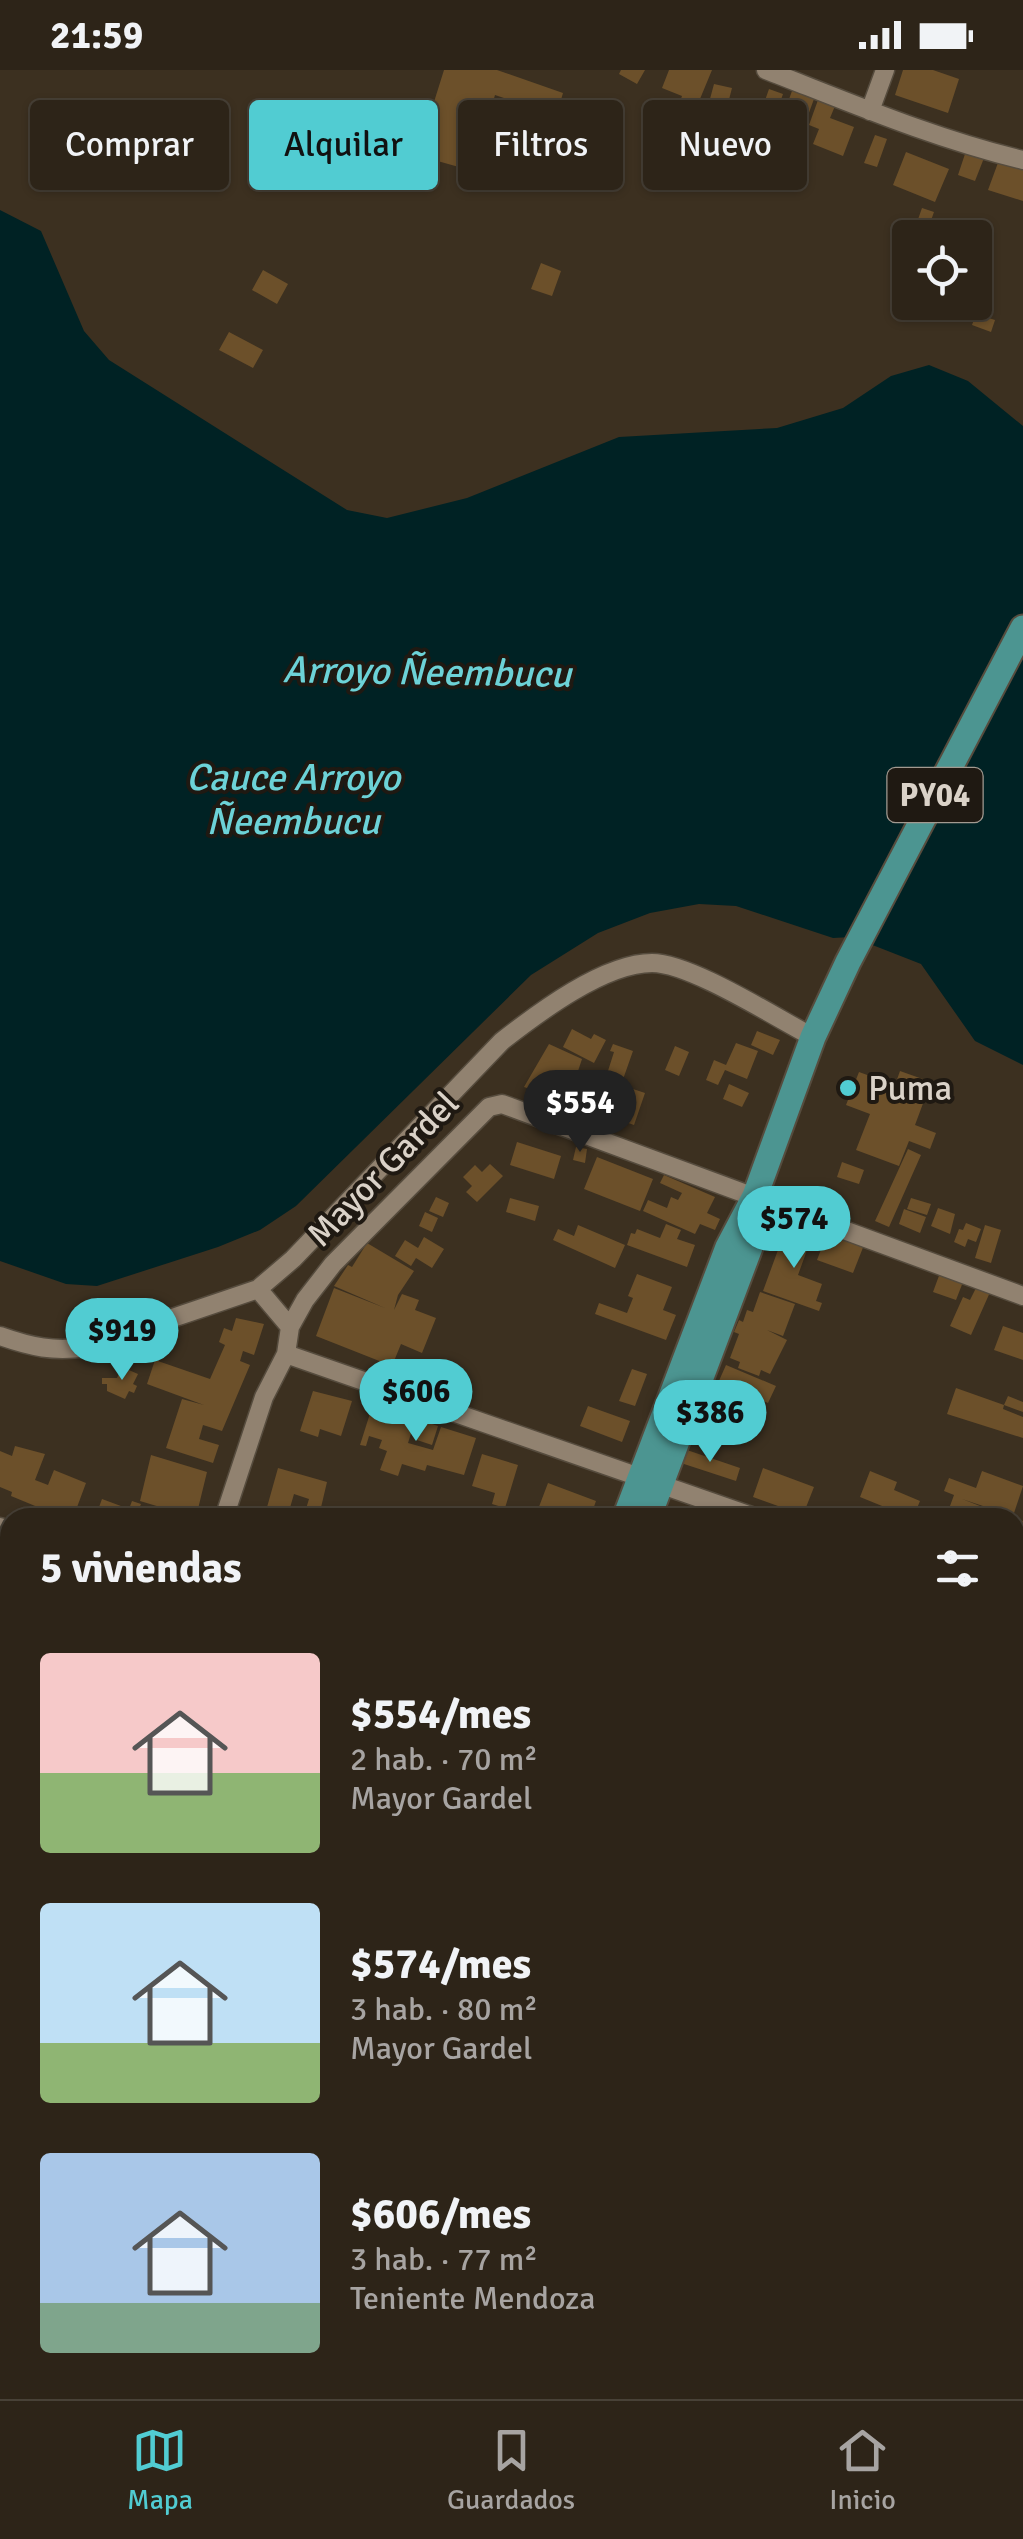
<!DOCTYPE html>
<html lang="es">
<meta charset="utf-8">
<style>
body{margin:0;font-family:Signika,sans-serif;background:#393025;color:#f1f3f6;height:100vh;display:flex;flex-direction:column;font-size:38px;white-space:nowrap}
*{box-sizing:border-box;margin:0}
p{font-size:32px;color:#a7a4a2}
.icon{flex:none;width:55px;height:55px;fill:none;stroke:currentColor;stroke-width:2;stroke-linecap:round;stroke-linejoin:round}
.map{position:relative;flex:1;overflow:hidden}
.sheet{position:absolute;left:0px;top:1438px;width:1025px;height:892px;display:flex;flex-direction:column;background:#2d2418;border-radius:30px 30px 0 0;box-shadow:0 2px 8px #0004,0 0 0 2px #484137}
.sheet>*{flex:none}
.banner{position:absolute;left:30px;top:30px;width:965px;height:90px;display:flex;gap:20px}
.fabs{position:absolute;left:892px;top:150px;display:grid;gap:20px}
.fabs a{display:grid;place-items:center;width:100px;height:100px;border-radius:10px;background:#2d2418;box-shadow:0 2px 8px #0004,0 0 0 2px #484137;font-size:50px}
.price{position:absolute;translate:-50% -85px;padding:0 22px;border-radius:35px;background:#51ccd2;color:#111;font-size:32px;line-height:65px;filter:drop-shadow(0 2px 5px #0008)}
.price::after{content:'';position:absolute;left:50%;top:60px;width:30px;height:22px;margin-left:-15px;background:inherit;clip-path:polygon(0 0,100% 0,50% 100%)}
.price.active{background:#222;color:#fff}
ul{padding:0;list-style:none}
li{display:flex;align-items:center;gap:30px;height:250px;padding:0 40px}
li span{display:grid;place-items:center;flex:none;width:280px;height:200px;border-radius:10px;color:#555}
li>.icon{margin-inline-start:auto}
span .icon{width:120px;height:120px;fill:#fffc;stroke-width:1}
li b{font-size:42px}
h2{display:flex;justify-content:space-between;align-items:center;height:120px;padding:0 40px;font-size:42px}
.pill{padding:0 35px;border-radius:10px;background:#2d2418;box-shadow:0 2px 8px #0004,0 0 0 2px #484137;font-size:35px;line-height:90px}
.pill.active{background:#51ccd2;color:#111}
.status{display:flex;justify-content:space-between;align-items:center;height:70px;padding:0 50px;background:#2d2418;direction:ltr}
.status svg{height:28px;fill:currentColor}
.tabs{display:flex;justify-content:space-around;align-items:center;height:140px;border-top:2px solid #484137;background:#2d2418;font-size:28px;color:#a7a4a2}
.tabs a{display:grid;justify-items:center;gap:5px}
.tabs .active{color:#51ccd2}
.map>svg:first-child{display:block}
</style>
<div class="status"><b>21:59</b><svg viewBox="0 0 49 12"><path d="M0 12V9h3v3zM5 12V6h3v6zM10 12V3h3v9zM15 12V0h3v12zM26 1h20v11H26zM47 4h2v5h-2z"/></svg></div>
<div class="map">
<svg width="1023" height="2329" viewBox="0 0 1023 2329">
<rect width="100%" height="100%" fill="#3c3020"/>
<path fill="#564631" d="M376 2320H663L659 2329H373Z"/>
<path fill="#002224" d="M0 140 41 161 84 261 109 290 347 440 387 448 467 428 619 367 777 358 843 338 891 306 929 295 968 311 1023 356V995L975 971 921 894 852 867 833 868 736 836 699 834 650 843 598 863 531 905 296 1136 260 1160 218 1177 97 1216 66 1214 0 1191Z"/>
<path fill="#6c502a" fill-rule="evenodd" d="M444 0H497L563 23 548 74 527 68 536 39 495 25 473 101 434 90 440 72 423 67Z
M621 0H645L637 14 619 4Z
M669 0H712L695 41 679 35 682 26 662 18Z
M903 0H933L959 9 948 43 895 25Z
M714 14 732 18 725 45 707 40Z
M769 19 783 24 776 44 762 39Z
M792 21 814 29 803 59 781 51Z
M818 30 835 36 830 48 854 57 843 86 813 74 819 59 809 55Z
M875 65 887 69 877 97 864 93Z
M966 81 984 88 975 111 958 105Z
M906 82 949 99 935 132 893 115Z
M999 90 1023 99V131L988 120Z
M922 138 934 142 928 159 916 155Z
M541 193 561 201 552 226 531 219Z
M263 200 288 214 277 234 252 220Z
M976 244 995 250 991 262 972 255Z
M229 262 263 280 253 298 219 280Z
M572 959 591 969 594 964 606 970 594 993 563 977Z
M757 961 780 970 773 985 751 975Z
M736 973 758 981 747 1009 725 1000 718 1015 706 1010 714 990 726 995Z
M549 974 582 989 577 1004 597 1011 600 1002 607 1004 614 982 610 981 613 974 633 981 621 1015 645 1023 634 1055 524 1017Z
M675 976 689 982 679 1006 665 1000Z
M900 1001 931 1012 915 1055 936 1063 930 1079 909 1071 899 1096 856 1080 870 1044 846 1035 859 1002 895 1015Z
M729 1014 749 1023 742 1037 723 1029Z
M517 1072 561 1086 554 1109 510 1095Z
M576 1077 587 1079 585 1093 573 1090Z
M908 1079 921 1085 889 1157 875 1151Z
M597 1087 653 1109 640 1141 584 1119Z
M842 1092 864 1100 859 1114 837 1107Z
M490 1094 503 1106 477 1132 466 1122 472 1116 463 1107 475 1095 482 1102Z
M664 1105 715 1127 707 1143 720 1149 715 1160 700 1154 695 1164 643 1141 648 1130 667 1138 671 1127 678 1130 682 1123 660 1113Z
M436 1127 449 1133 443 1147 429 1141Z
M510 1128 539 1136 535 1151 506 1142Z
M911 1128 931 1134 927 1145 907 1139Z
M938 1138 955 1144 950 1164 931 1156Z
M904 1139 926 1147 920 1163 899 1154Z
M425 1142 438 1148 432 1162 419 1156Z
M798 1151 815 1158 798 1205 822 1214 816 1231 822 1233 819 1241 763 1221 782 1169 790 1172Z
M966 1153 981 1159 976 1172 968 1169 965 1177 954 1172 959 1159 963 1160Z
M666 1154 681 1160 677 1169 695 1175 687 1197 627 1175 631 1163 635 1164 637 1159 660 1168Z
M578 1155 625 1175 615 1198 553 1170 558 1159 574 1166Z
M985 1155 1001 1160 991 1193 975 1188Z
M828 1161 864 1175 853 1203 817 1190Z
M424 1167 444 1179 432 1198 416 1188 411 1196 395 1186 405 1170 418 1178Z
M367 1173 414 1201 398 1225 394 1240 402 1224 419 1230 415 1240 436 1248 422 1283 401 1274 392 1296 316 1266 334 1218 385 1238 334 1216 348 1195 352 1197Z
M940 1203 963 1212 956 1230 933 1222Z
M637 1204 672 1217 663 1240 676 1245 666 1270 595 1244 599 1233 627 1243 633 1228 628 1226Z
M978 1214 991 1220 971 1265 950 1256 963 1227 970 1230Z
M760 1222 795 1234 783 1266 767 1260 787 1270 770 1304 761 1300 759 1306 738 1298 740 1292 730 1288 739 1264 734 1262 739 1250 743 1252 747 1240 753 1242Z
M236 1248 264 1254 254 1285 243 1281 240 1291 250 1295 222 1361 203 1355 199 1369 219 1375 213 1393 166 1378 182 1329 204 1335 147 1314 155 1290 210 1309 225 1275 219 1272 224 1258 232 1261Z
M1003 1256 1023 1263V1290L994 1280Z
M726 1295 776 1316 768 1333 730 1317 726 1328 763 1343 758 1354 746 1349 739 1367 732 1365 728 1375 702 1365 699 1372 690 1368 697 1351 705 1354 707 1348 700 1345 710 1310 718 1313ZM724 1340 730 1343 723 1361 716 1358Z
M122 1297 138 1304 133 1314 137 1316 134 1323 129 1321 125 1329 107 1321V1314H102V1308H117Z
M632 1299 647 1304 635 1336 619 1331Z
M956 1318 1004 1335 1003 1339 1023 1347V1368L947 1344Z
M313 1321 352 1331 341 1366 320 1359 318 1367 300 1361Z
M1008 1326 1023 1332V1342L1004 1335Z
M373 1334 416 1348 408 1373 433 1380 441 1357 476 1368 464 1405 427 1395 425 1401 402 1394 398 1406 380 1400 387 1381 379 1378 382 1370 369 1366 366 1376 360 1375Z
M588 1336 630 1351 622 1372 580 1356Z
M420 1350 438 1356 432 1375 414 1369Z
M15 1376 45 1384 35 1410 48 1415 54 1400 86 1413 73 1448 38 1444 40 1438 11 1426 12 1422 0 1417V1381L12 1386Z
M684 1379 740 1398 736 1411 684 1394 682 1387Z
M482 1384 518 1395 505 1438 492 1434 495 1423 472 1416Z
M151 1385 207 1402 198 1439 193 1437 190 1446 140 1431Z
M278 1398 327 1412 319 1446 294 1448 297 1439 305 1442 309 1429 294 1424 287 1448H264Z
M763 1398 814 1417 803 1445 753 1427Z
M870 1401 897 1412 894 1420 920 1431 913 1448H883L887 1438 860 1427Z
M982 1401 1023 1416 1013 1446 962 1429 1011 1448H971L972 1444 950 1436 954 1425 944 1421 949 1408 976 1418Z
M548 1413 596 1431 590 1448H551L537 1442Z
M102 1429 129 1439 132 1431 141 1434 137 1444 146 1448H95Z
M1015 1448 1023 1451V1477L1015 1474Z
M1015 1617 1023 1619V1643L1015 1640Z
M1015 1666 1022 1667 1020 1690H1015Z
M0 1693 10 1696V1732L0 1728Z
M1015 1769H1023V1800H1015Z
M4 1777 10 1779V1816L0 1812V1787Z
M3 1817 10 1820 8 1834 0 1831Z
M10 1844V1886L0 1883V1860L3 1862Z
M0 1885 10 1888V1912L5 1910 0 1923Z
M0 2001 7 2014 0 2033Z
M1015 2136 1023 2139V2155L1015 2153Z
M10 2140V2190L0 2187V2169Z
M0 2217 10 2222V2247L0 2244Z
M1017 2262 1023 2264 1022 2286 1015 2283Z
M0 2293 10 2297 5 2316 0 2314Z
M11 2320H29L25 2329H15L17 2323Z
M40 2320H79L76 2329H37Z
M102 2320H119L125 2323 123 2329H98Z
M217 2320H301L298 2329H242Z
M342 2320H372L369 2329H339Z
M756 2320H823L820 2329H752Z
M827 2320H867L876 2323 874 2329H833L825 2326Z"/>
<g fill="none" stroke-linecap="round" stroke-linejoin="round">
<g stroke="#564c3e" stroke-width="21">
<path id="minor" d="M766 0C851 33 935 69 1023 90
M870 41 885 0
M258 1219 290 1257
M0 1266C31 1277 54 1282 87 1277L258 1219 293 1189 502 971C538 943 604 893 652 893 691 893 776 948 813 967
M286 1284 757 1448
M224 1448 264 1327 286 1284 290 1257 305 1230 333 1194 489 1037 502 1034 1023 1226
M0 1457 10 1460
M1015 1502 1023 1480
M0 2065 10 2036
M0 2104 10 2074
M0 2268 10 2271
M156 2320 182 2329
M945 2320 971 2329
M730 2329 734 2320"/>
</g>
<g stroke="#564c3e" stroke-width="29">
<path id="major" d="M625 1448 728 1177 755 1126 813 967 848 892 1023 558
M648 1448 752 1172 754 1136
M0 1764 10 1768
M0 1986 10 1990
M333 2329 336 2320"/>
</g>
<use href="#minor" stroke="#918270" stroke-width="18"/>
<use href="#major" stroke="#4c9591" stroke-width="25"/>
</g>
<circle fill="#51ccd2" stroke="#1f1912" stroke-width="4" cx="848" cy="1018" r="10"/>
<g text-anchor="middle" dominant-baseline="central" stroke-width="8" stroke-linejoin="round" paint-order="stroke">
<rect fill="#1f1912" stroke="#a29a91" stroke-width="2.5" x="887.5" y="698" width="95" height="54" rx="8"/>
<g font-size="32" font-weight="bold" fill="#dad2c8">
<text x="935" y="725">PY04</text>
</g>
<g font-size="35" fill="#dad2c8" stroke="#1f1912" text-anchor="start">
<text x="868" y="1018">Puma</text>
</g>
<g font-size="35" fill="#dad2c8" stroke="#1f1912">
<text transform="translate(383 1099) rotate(-46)">Mayor Gardel</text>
</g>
<g font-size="38" font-style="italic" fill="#6cd2d7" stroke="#1f1912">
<text transform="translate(427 602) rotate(1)">Arroyo Ñeembucu</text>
<text x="293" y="707">Cauce Arroyo<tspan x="293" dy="44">Ñeembucu</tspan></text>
</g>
</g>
</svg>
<div class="fabs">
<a><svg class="icon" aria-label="locate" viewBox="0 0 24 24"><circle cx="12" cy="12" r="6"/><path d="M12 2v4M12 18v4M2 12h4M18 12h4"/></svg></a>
</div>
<b class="price active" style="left:580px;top:1085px">$554</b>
<b class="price" style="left:794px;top:1201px">$574</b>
<b class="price" style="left:122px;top:1313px">$919</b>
<b class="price" style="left:416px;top:1374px">$606</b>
<b class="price" style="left:710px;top:1395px">$386</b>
<div class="banner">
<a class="pill">Comprar</a>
<a class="pill active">Alquilar</a>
<a class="pill">Filtros</a>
<a class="pill">Nuevo</a>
</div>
<section class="sheet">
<h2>5 viviendas<svg class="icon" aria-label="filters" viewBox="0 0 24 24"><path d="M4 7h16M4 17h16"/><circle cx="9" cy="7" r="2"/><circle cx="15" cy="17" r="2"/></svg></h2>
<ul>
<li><span style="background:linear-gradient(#f6c9c9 60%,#8fb573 0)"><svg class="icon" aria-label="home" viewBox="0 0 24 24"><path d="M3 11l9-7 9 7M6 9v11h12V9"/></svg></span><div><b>$554/mes</b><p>2 hab. · 70 m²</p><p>Mayor Gardel</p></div></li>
<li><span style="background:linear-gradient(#bfe0f5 70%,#8fb573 0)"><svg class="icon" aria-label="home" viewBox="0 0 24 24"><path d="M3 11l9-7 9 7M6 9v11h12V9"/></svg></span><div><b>$574/mes</b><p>3 hab. · 80 m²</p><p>Mayor Gardel</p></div></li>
<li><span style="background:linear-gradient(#a9c7e8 75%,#7fa58c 0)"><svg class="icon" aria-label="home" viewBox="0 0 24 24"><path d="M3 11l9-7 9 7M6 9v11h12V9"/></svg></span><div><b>$606/mes</b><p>3 hab. · 77 m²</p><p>Teniente Mendoza</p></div></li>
</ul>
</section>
</div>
<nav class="tabs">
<a class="active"><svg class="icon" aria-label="map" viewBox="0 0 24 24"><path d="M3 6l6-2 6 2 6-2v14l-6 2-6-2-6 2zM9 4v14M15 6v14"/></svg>Mapa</a>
<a><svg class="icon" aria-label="saved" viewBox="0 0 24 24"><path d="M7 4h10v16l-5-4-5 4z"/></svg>Guardados</a>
<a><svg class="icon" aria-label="home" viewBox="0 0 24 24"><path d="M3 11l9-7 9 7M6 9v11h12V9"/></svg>Inicio</a>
</nav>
